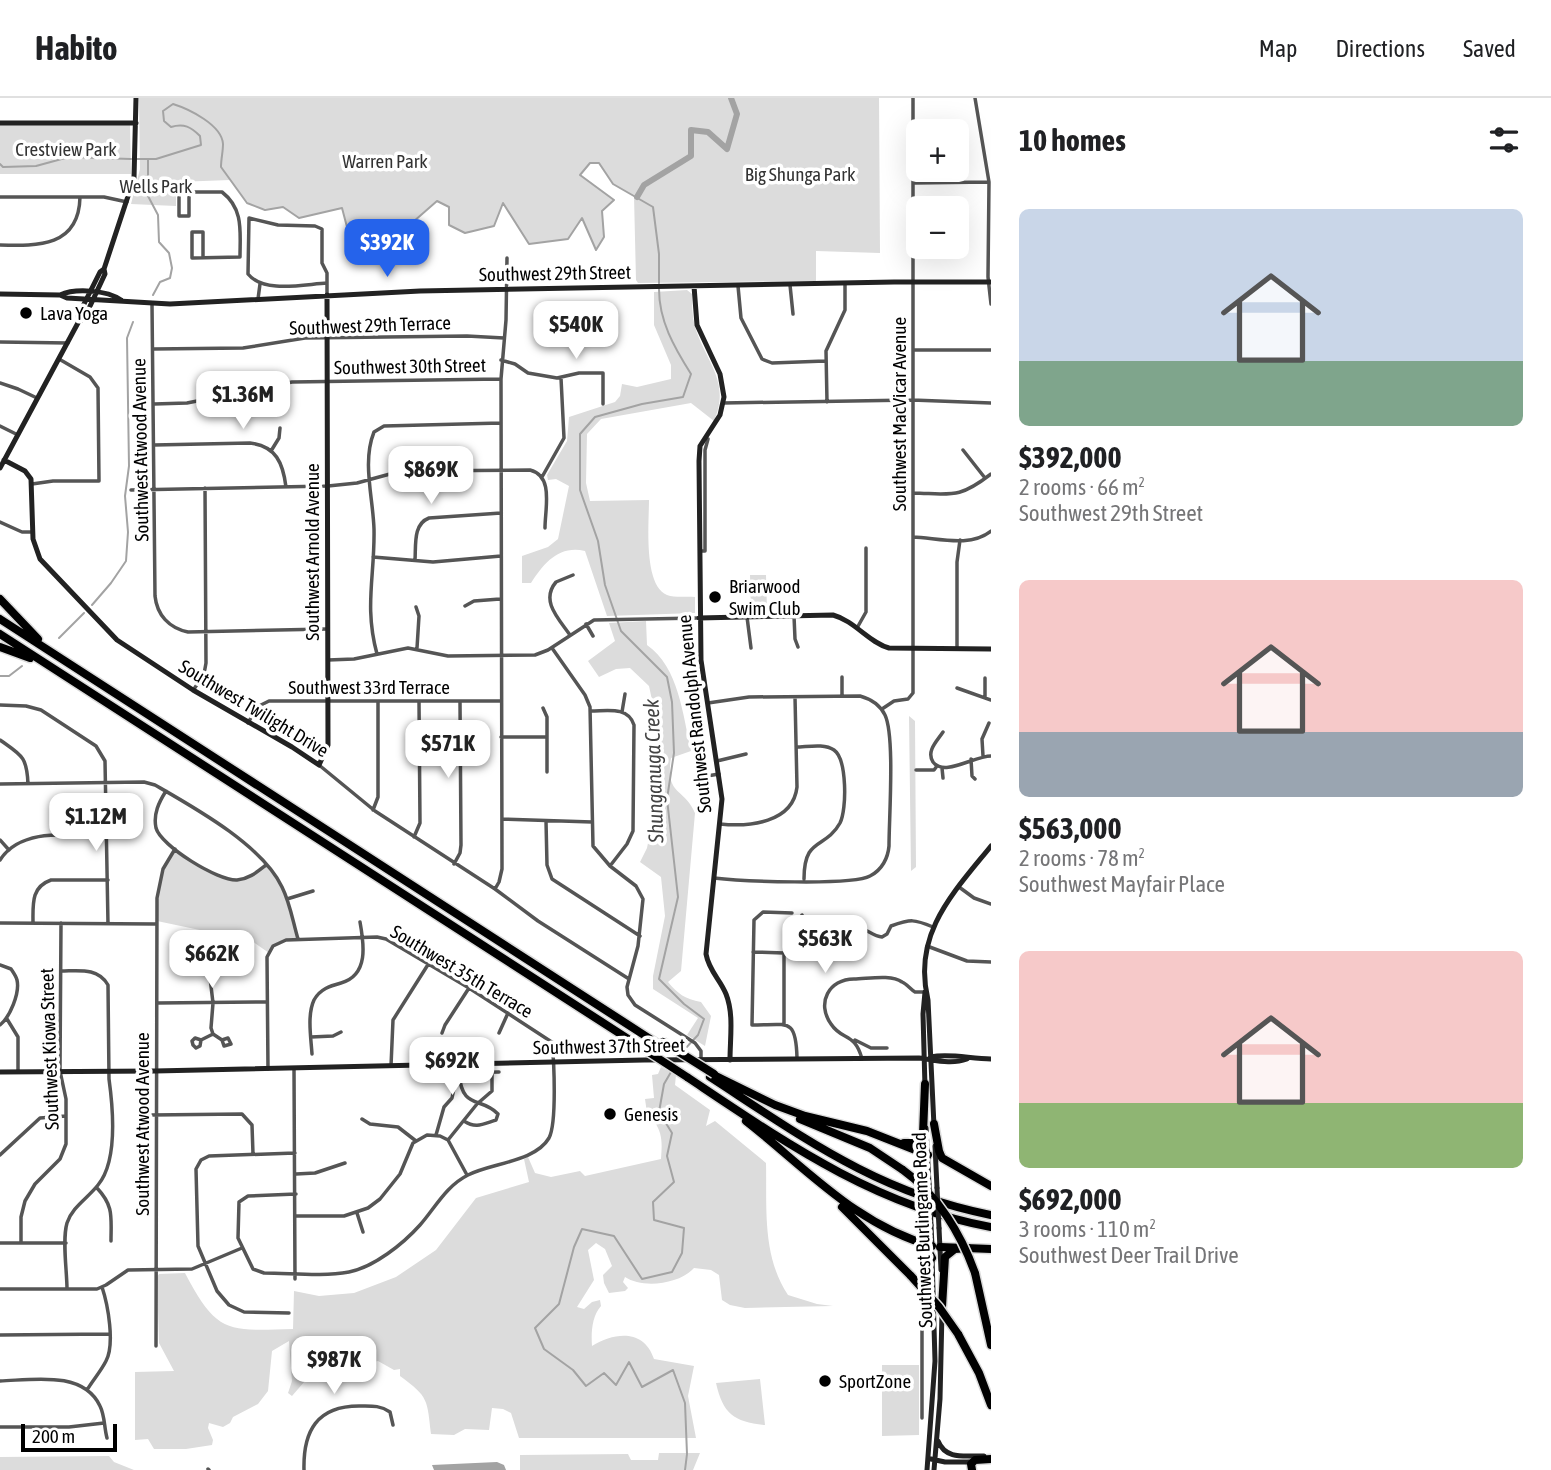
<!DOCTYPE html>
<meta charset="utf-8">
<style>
body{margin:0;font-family:"Asap Condensed",sans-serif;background:#f6f6f6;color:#202124;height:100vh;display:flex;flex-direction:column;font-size:26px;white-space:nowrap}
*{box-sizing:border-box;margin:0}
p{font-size:23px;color:#757577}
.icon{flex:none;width:38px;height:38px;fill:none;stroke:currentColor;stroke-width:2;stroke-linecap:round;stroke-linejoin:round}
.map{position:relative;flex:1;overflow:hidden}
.details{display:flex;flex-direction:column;background:#fff;width:560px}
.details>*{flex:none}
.tools{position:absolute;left:906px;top:21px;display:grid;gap:14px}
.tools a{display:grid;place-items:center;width:63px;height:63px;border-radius:10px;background:#fff;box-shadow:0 7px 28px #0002;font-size:35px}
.scale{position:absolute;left:21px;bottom:18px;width:96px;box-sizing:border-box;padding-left:7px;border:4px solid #000;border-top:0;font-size:19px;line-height:24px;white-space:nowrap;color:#000;-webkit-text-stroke:5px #fff;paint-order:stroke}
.price{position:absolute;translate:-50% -60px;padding:0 16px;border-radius:14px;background:#fff;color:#222;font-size:23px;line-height:46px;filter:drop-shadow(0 2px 4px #0008)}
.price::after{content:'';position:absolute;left:50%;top:42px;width:21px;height:16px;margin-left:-10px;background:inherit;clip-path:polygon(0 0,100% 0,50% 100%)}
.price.on{background:#2563eb;color:#fff}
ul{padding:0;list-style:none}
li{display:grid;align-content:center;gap:14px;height:371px;padding:0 28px}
li span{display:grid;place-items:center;height:217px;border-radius:10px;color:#555}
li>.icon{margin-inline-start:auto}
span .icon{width:126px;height:126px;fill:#fffc;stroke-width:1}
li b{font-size:30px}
h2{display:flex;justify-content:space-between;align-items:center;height:84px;padding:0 28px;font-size:30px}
header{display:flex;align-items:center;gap:42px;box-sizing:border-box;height:98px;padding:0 35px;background:#fff;border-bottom:2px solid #e0e0e0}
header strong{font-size:33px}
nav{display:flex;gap:38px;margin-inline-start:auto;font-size:24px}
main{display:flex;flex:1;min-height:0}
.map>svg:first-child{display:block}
</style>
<header>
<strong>Habito</strong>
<nav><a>Map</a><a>Directions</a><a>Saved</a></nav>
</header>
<main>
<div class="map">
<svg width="991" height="1372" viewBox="0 0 991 1372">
<rect width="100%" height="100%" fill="#fff"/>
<path fill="#dcdcdc" d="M139 0H879L880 155 816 153V183L638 185 636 182 634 98 613 86 598 65H590L580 76 614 102 602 113 604 139 596 152 582 121 568 141 529 146 503 106 494 128 465 135 449 127V109L437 103 397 138 384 142 381 133 370 125 347 129 342 110 299 120 283 109C251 115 248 106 230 82L176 84V108L131 106 140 71Z
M0 27H130L131 76H0Z
M687 192 692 196C692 207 692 218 695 229 706 264 731 284 714 323L691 305 601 321 587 336 586 385 590 403 649 402C649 425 643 487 667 497 675 500 687 498 695 499V515L607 518 585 453C559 447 544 465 531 485H522V458L548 449 558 441 569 388 556 381 548 382 547 377 567 343 569 319 615 304 620 298 622 286 637 289 671 281V267L654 227V194Z
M750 477H766L767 512 751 513Z
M646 523 647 547C679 569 683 618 691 653L671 660C665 698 684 689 695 715L681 873 668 884C678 896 685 901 701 904L711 918 705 948 687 937 698 920 653 891V878L665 818 661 779 640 764 647 750 656 705 655 616 649 588 630 570 616 571 599 579 588 563 615 543 609 525Z
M909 618 915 623 916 769 911 773Z
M175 751C195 764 221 788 247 780 254 777 261 771 266 767L280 784 298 841 279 844 269 855 252 843 157 823 160 779Z
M661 969 676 977 675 987 710 1012 706 1028 715 1023 766 1065C767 1110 762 1158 788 1197L817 1206 833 1208 745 1210 730 1207 722 1202 719 1177 711 1172 694 1170C680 1186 643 1191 625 1179L623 1184 628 1190 625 1193 609 1195 604 1185 603 1177 612 1168 605 1151 596 1145 588 1152 594 1182 577 1209 584 1211 592 1204 600 1202 601 1208C592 1218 591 1234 592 1248 615 1234 644 1231 654 1261L694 1268 688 1298 696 1340H519L511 1315 503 1311 492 1310 489 1332 465 1331 454 1337 431 1336C427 1302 429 1299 400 1278V1271L394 1272 378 1263 354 1268 331 1266 321 1268 311 1276 292 1298 288 1295 292 1283 289 1243 272 1253 268 1293 258 1306 233 1319 230 1325 223 1329 209 1325 208 1330 213 1342 212 1347 186 1351H154L148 1341 135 1342V1274L174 1273 159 1245 157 1179 159 1176 185 1175C217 1236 227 1233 293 1231L294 1193 319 1198 354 1195 396 1179 436 1152 476 1100 529 1084 524 1061 528 1059 535 1075 551 1079 580 1073 585 1078 661 1061C662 1046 663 1036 654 1023L648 1022 645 1001 654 1000 652 977 658 976Z
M882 1267H919V1337L882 1338Z
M760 1281 765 1327C734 1324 723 1316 716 1285Z
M659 1355H700L693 1372H520V1357L628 1356 631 1362H658Z
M109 1358 114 1364 134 1372H0V1359Z"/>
<path fill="#a3a3a3" d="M497 1364 504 1367 506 1372H434L432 1367Z"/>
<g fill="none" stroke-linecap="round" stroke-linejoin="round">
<path stroke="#a3a3a3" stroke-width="2" d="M136 61H156L201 47 200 38C191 29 184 25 171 29L164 23 163 13 173 6C189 11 222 27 223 46 223 54 221 61 221 69L247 105 265 112 283 109 299 120 342 110 347 129 370 125 381 133 384 142 397 138 437 103 449 109V127L465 135 494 128 503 105 529 146 568 141 582 120 596 152 604 139 602 113 614 102 580 77 590 65H599L613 86 653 109 659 156V185
M148 62V98L158 117 159 144 169 155 172 170 170 180 160 184 153 197
M0 66 3 69 36 68 69 59 131 61
M659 191C659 223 674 249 691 276L683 299 642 306 595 319 580 336V392L598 443 605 487 621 533 667 579 672 604 674 655 667 701 678 799 659 881 684 906 704 921 698 937 682 954
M92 507 111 485 126 463 128 434 125 398 129 368 127 240 133 224
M59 540 84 515
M0 578H9L22 568
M671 974 664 986 659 1014 672 1035 667 1058 674 1084 653 1104 654 1122 684 1130 682 1155 672 1174 642 1181 614 1138 582 1131 574 1149 559 1206 535 1230 544 1251 573 1272 586 1288 604 1275 616 1287 629 1264 642 1289 673 1272 685 1305 687 1356 685 1372"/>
<path stroke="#a3a3a3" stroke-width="6" d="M637 99 644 87 691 58V32L708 34 727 51 737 16 731 0"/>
<g stroke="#dbdbdb" stroke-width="11">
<path id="highway" d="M0 501 38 541
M0 521 661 948
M0 536 636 946
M0 549 30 560
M716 978 775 1007 805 1018 867 1033 928 1057
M687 979C783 1043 875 1108 991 1129
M710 979C804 1040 878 1095 991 1117
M800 1021 870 1050 903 1072
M746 1023C806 1070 856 1127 932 1148
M934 1026 939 1053 942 1060 991 1088
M904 1045H916L923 1036 925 986
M842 1109 911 1178
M922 1147 927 1151 932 1160
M940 1149 991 1151
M975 1175 991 1247
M942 1209 945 1159 955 1151 969 1150
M958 1236 979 1275 991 1307
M972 1372 971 1366 975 1362 991 1361"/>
</g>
<path stroke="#555" stroke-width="3.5" d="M975 0 989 84 988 179 991 206
M913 85 989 84
M189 94V118H179V94H222C244 111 240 134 240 159L192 160V134H203V159
M0 99H104L127 104
M0 147C38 148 79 149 80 99
M327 185C305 186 264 196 248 176L249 120 278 127 315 128 322 131V165L327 175V197
M790 187 793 216
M738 188 741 220 762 261 772 265 825 263
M258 201 260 186
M152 206 155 498C157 517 169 530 188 534L327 531
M0 244 68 245
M153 251 243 250 305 240 467 238 504 240
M913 252H991
M501 262 515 266 528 275 557 280 579 275H603V306
M0 285 18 291 37 300
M827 304 826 253 845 212V186
M723 305 912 302 991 305
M154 306 187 305 292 284 501 281
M0 328 18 337
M154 347 250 345C276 348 283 365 286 389
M963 352 985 380
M271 353 279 340 280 330
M542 379 564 340 561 280
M32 386 53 383H99L98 290 90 279 59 261
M131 392 328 388 357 385 401 373 530 372C554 378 545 410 545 430
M913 395C952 396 959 401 991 376
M0 424 22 434H33
M913 439C938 440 970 450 991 433
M700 453H705V352L708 341
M373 459 433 464 501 458
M415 462C416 447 413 426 429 420L501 415
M465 508 474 503 500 501
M416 509 419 518 417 550
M794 518 795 541 798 549
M747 519 751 550
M586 526 593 538
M857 530 866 514V450
M570 537C559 521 540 503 556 484L573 477
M552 550 585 597 590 609 593 748 610 768 636 788 643 801 638 848 627 889 628 897 635 907 695 945 701 953V962
M957 550V464L960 442
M377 556C364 508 375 478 374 431 373 399 362 364 374 334L384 328 501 325
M328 562 354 561 408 550 448 558 535 557 548 552 594 522 698 520
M842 579V598
M957 590 991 602
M194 591 204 576 206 565 205 390
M985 600V580
M708 605 749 599 860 598C871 601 880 607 885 617 895 638 889 720 889 748 888 760 882 772 870 778 852 788 739 783 714 780
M0 607 26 608 41 612 96 648 105 663 108 826
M543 610 547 619V674
M882 611 894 603 908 601 913 595V0
M591 613C607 613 628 608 634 627L633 733 627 746 610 768
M622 614 625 596
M248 625 257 609 269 603H501
M943 634C937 643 926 653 933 664 944 679 974 658 991 658
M501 639H547
M0 642C21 657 27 658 28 686
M796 649C807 649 824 645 834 652 847 661 847 711 840 725 825 752 804 738 804 781
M983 658 982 641 989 625
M971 661 972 678 975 681
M717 663 746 656
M319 667 375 713 495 791 538 823 629 881
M942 670 943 680
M916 672H934L937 668
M695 680 719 676
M0 686 144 684 155 687C195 710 262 747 282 789 290 805 293 824 298 841
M166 693C159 704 153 716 156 730 161 748 218 783 237 782 249 781 257 774 266 767
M373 712 378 699V603
M503 721 592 724
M546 723 547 767 552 781 640 838
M720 726C749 729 793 725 797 689L795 599
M414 739 420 725 419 603
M0 742 9 752
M0 762C22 728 73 738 108 738
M454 766 460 755 461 747 460 603
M959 789 974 800 991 806
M495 791 499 784 502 771 501 281 506 222 507 160
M287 801 313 793
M792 815 763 814 754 822 752 927C788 927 796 919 797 960
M802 817 809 834C829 840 838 827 855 829 865 829 872 838 882 839L887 836 891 828C911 821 914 821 933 829
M0 825 157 826
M33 825C33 806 31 789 51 782H108
M927 848 967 863 991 864
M199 849 227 854 228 867 223 870 196 868 193 865V855Z
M753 854 784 855V927
M0 867 11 871C13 874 16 878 17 882 20 895 10 919 0 927
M209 871 213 905 211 930 213 936 222 942 224 948 231 946 228 940 222 942
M61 873C78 873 98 869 108 887L109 981C113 1010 118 1063 98 1087 88 1100 72 1109 67 1125 62 1142 67 1173 67 1191
M157 905 267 904
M7 921 18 939V974
M442 935 445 927 469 890
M499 935 508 915
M311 939 333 938 341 934
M201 942 200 948 196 950 193 947 192 943 195 940 201 942 213 936
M855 942 871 950H887
M312 956C311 940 307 917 314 902 320 891 330 888 341 885 369 877 364 846 360 824
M862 961C855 934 842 943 831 926 816 905 829 881 854 881 867 881 891 876 902 884 907 886 910 891 915 894H925
M391 968 393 922 429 865
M294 970 295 1181
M268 971 267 859 273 848 286 842 377 839 386 841 469 890 564 952
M454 975 499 974
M459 975C462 1013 481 998 498 1016L496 1022C483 1026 476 1031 464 1023
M151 1017 242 1016 252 1027 253 1056
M362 1021 370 1026 398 1029 416 1043
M436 1037 444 1009 452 1000 455 986
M448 1042 477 1006 492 993V974
M0 1057 40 1020 66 1018
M296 1076 315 1075 345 1065
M97 1090C114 1108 111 1119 111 1143
M296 1096 248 1098 239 1104 238 1140 253 1171 264 1175C291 1175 322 1179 349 1174 374 1169 403 1146 420 1127 435 1110 446 1088 468 1077 491 1065 535 1064 549 1040 557 1025 554 963 552 944
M357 1115 363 1134
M296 1118H344L368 1110 380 1101 400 1076 413 1045 427 1037 440 1038 448 1042 467 1077
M0 1145H66
M21 1145V1119L25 1103 35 1086 60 1061 66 1046V1001L60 973 61 825
M0 1191H97L106 1187 128 1172 192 1171 242 1150
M289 1215 244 1214 229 1207 217 1193 198 1148 196 1071 201 1062 209 1058 295 1055
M922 1219V1320
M0 1237 109 1236
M156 1248 157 800 163 771 175 751
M0 1283C32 1282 83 1272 100 1308 105 1318 104 1329 107 1340
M87 1292C93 1282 101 1273 106 1263 115 1246 108 1207 102 1189
M0 1329H69L104 1325
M208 1371 209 1372
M304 1372C303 1333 317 1308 359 1308 371 1308 380 1307 390 1314L393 1327"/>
<path stroke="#222" stroke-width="5" d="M0 25H136
M694 188 697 227 720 276 724 299 720 317 700 348 699 363 701 562 722 701 706 856C709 873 720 881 726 896 734 916 730 940 730 962
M0 196 60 197 67 200 170 206 420 193 894 184H991
M60 197C75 190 107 192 121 202
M79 223 84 221 105 176 104 171 134 80 136 0
M4 362 25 373 31 381 33 441 40 461 117 542 193 592 292 649 319 667 328 647 327 197
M0 370 79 223 78 218 100 174 104 171
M699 520 833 517C855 523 868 544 889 550L991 551
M931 959C949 955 971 961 991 961
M0 974 155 973 644 962 919 960C935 962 951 967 967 961
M925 989 923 916 925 894
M934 1028 928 902C912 836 953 795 991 748
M926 1030 929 1086
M935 1048 937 1090
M931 1127 932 1148
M939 1130 941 1172
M938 1343C946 1363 967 1357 984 1358
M931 1361 945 1364H974
M927 1372 935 1263 932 1158
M934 1372 940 1301 942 1214"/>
<use href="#highway" stroke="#000" stroke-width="8"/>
<g stroke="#dbdbdb" stroke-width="11" stroke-linecap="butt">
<path id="highway-bridge" d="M663 944 714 976
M636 946 687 979
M903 1072C937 1096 961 1136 975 1175
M911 1178 939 1209 958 1236"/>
</g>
<path stroke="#222" stroke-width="5" d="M929 1086 931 1127
M937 1090 939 1130"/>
<use href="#highway-bridge" stroke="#000" stroke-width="8"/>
</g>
<g fill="#000" stroke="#fff" stroke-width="2.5">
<circle cx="26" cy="215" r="7"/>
<circle cx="715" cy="499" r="7"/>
<circle cx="610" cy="1016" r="7"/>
<circle cx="825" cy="1283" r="7"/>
</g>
<g text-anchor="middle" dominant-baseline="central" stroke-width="7" stroke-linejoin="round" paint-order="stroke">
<g font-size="19" fill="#333" stroke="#fff">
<text x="66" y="51">Crestview Park</text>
<text x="385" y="63">Warren Park</text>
<text x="800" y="76">Big Shunga Park</text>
<text x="156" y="88">Wells Park</text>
</g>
<g font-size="19" fill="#000" stroke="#fff">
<text transform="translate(555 175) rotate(-1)">Southwest 29th Street</text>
<text transform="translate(370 227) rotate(-2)">Southwest 29th Terrace</text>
<text transform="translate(410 268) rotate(-1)">Southwest 30th Street</text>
<text transform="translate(899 316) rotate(-90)">Southwest MacVicar Avenue</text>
<text transform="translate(140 352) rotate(-91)">Southwest Atwood Avenue</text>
<text transform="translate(312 454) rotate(-90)">Southwest Arnold Avenue</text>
<text x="369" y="589">Southwest 33rd Terrace</text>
<text transform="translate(254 610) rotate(31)">Southwest Twilight Drive</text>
<text transform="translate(694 616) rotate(-96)">Southwest Randolph Avenue</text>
<text transform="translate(462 873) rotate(31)">Southwest 35th Terrace</text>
<text transform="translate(609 948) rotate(-1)">Southwest 37th Street</text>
<text transform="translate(49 951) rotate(-92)">Southwest Kiowa Street</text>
<text transform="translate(142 1026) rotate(-90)">Southwest Atwood Avenue</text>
<text transform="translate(922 1132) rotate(-92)">Southwest Burlingame Road</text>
</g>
<g font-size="19" fill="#000" stroke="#fff" text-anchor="start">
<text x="40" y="215">Lava Yoga</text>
<text x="729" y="488">Briarwood<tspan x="729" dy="22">Swim Club</tspan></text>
<text x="624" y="1016">Genesis</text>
<text x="839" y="1283">SportZone</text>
</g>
<g font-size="21" font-style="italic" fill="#444" stroke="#fff">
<text transform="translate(653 673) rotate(-92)">Shunganuga Creek</text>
</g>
</g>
</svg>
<div class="tools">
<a>+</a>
<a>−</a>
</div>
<div class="scale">200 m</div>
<b class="price on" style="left:387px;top:181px">$392K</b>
<b class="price" style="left:576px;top:263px">$540K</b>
<b class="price" style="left:243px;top:333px">$1.36M</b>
<b class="price" style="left:431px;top:408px">$869K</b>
<b class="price" style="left:448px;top:682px">$571K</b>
<b class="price" style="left:96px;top:755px">$1.12M</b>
<b class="price" style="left:825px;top:877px">$563K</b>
<b class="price" style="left:212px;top:892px">$662K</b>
<b class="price" style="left:452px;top:999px">$692K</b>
<b class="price" style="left:334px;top:1298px">$987K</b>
</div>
<section class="details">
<h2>10 homes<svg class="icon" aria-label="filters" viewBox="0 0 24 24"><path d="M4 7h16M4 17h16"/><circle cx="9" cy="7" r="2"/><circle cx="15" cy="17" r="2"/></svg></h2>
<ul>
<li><span style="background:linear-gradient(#c9d6e8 70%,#7fa58c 0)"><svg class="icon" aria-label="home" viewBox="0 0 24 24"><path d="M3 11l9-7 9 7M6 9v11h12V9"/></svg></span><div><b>$392,000</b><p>2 rooms · 66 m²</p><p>Southwest 29th Street</p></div></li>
<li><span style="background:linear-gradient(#f6c9c9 70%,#9aa5b1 0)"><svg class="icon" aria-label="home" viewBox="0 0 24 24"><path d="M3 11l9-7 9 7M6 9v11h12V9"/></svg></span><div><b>$563,000</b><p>2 rooms · 78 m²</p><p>Southwest Mayfair Place</p></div></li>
<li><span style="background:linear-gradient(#f6c9c9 70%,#8fb573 0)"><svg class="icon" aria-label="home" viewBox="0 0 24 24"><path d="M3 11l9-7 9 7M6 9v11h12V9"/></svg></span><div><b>$692,000</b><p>3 rooms · 110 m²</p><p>Southwest Deer Trail Drive</p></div></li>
</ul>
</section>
</main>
